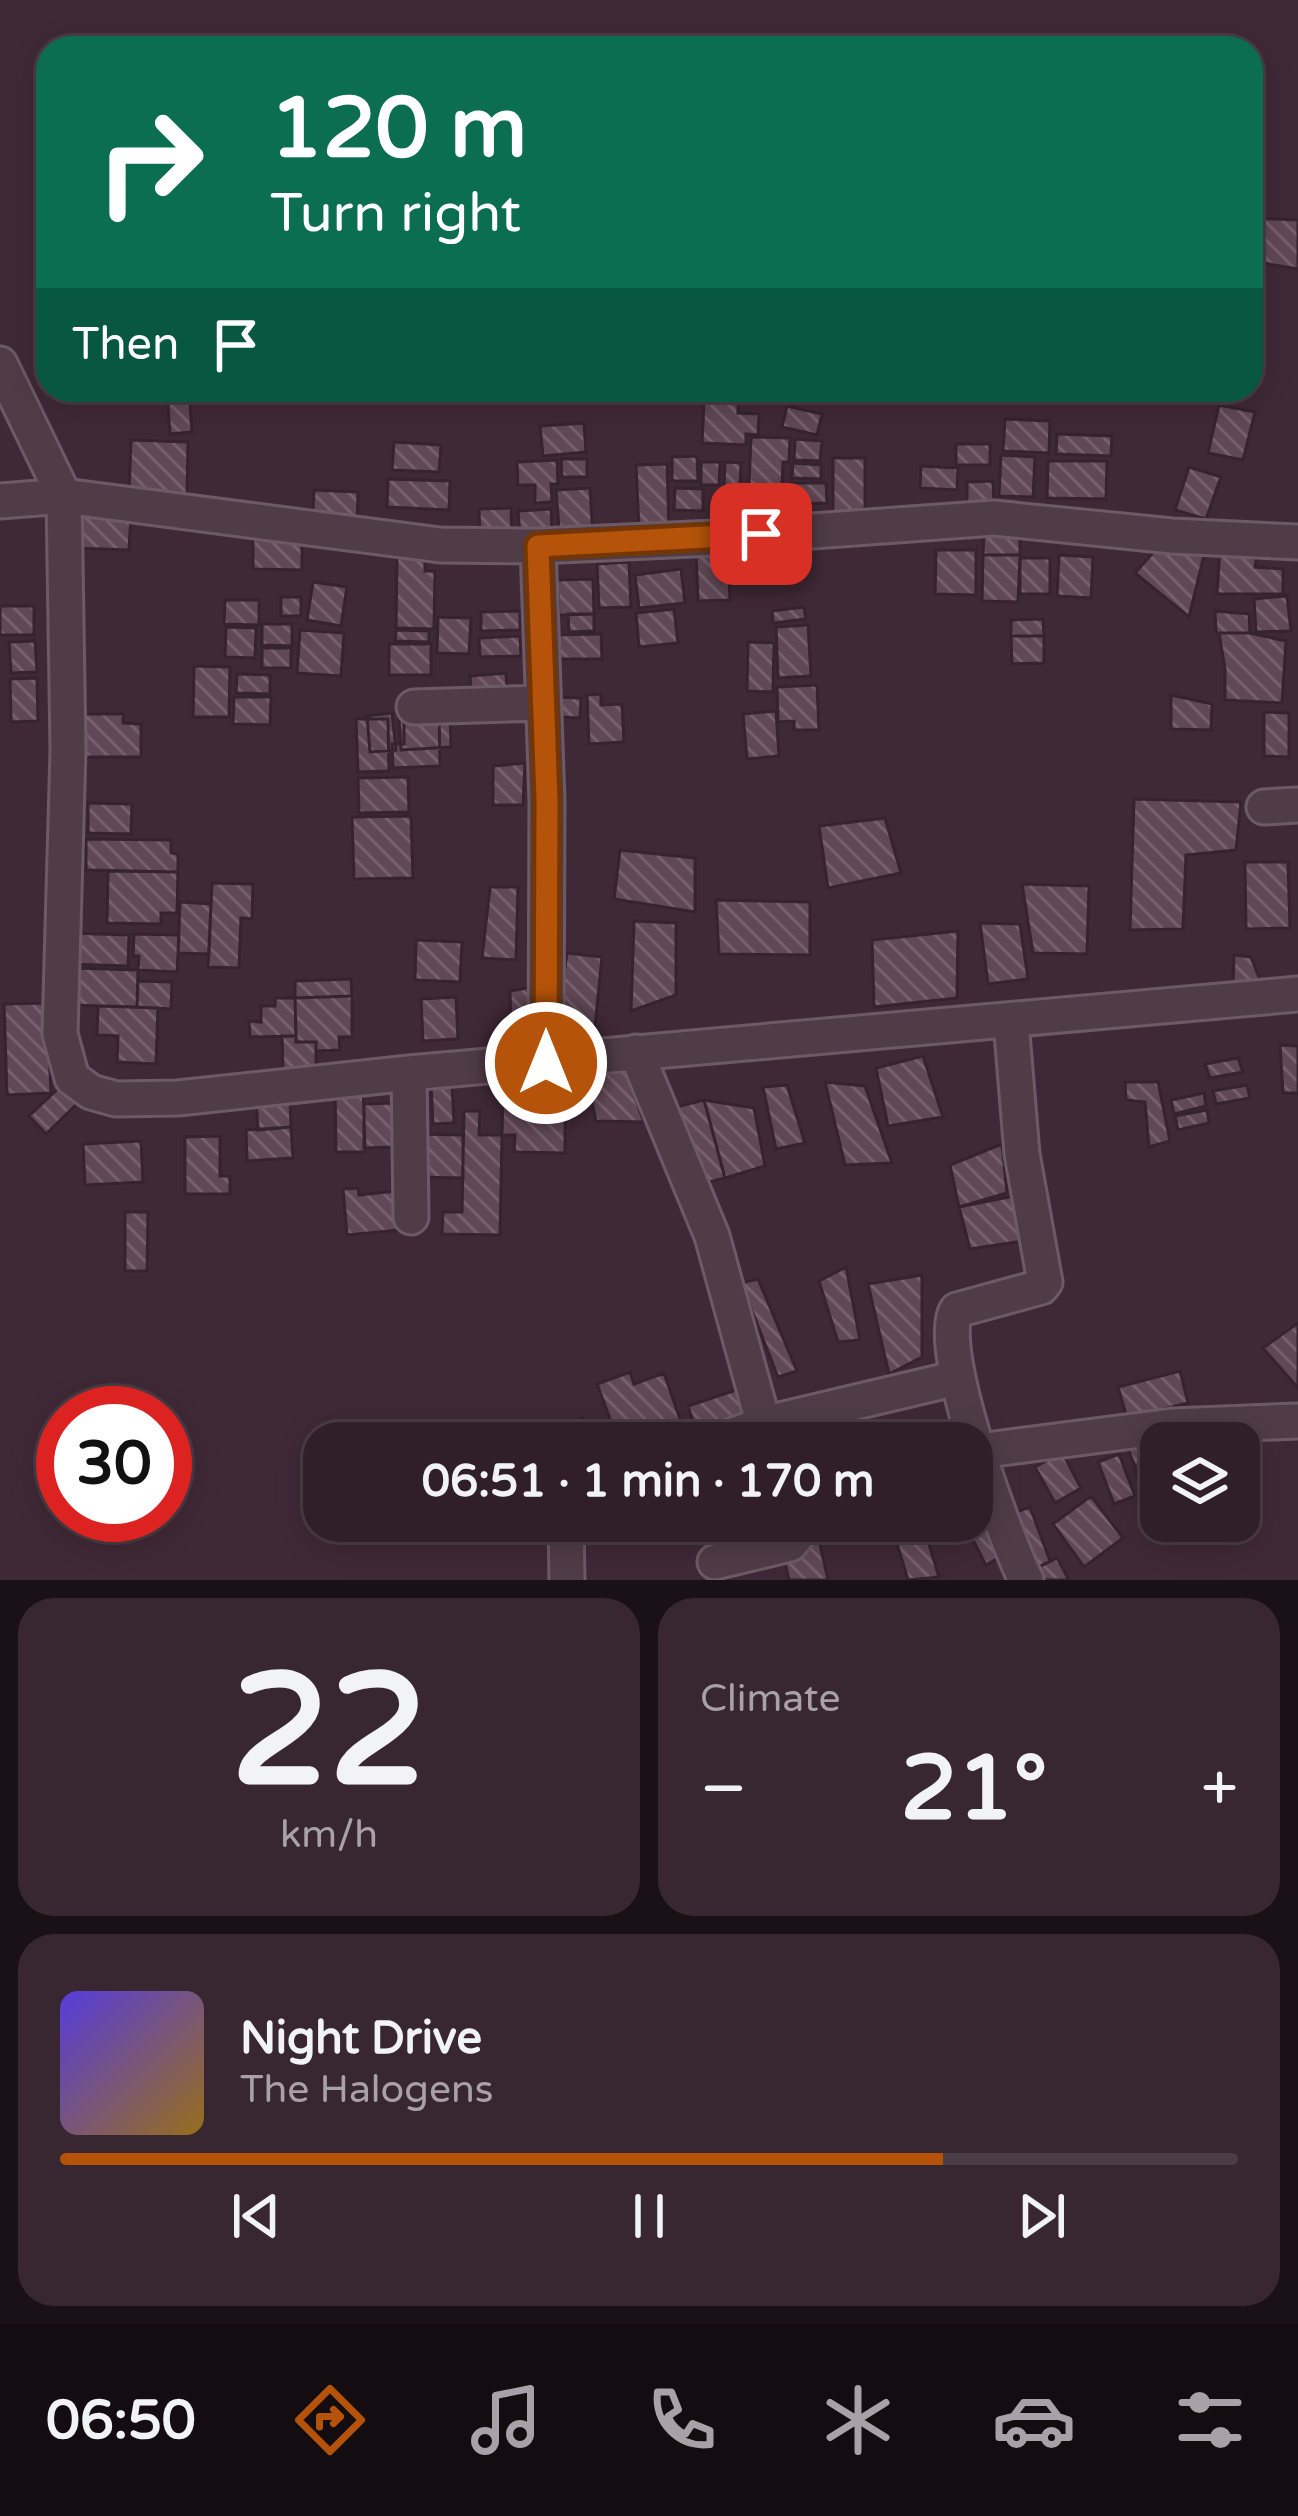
<!DOCTYPE html>
<meta charset="utf-8">
<style>
body{margin:0;font-family:"Varela Round",sans-serif;background:#382730;color:#f1f3f6;height:100vh;display:flex;flex-direction:column;font-size:45px;white-space:nowrap}
*{box-sizing:border-box;margin:0}
p{font-size:39px;color:#a8a2a8}
.icon{flex:none;width:66px;height:66px;fill:none;stroke:currentColor;stroke-width:2;stroke-linecap:round;stroke-linejoin:round}
.map{position:relative;height:1580px;overflow:hidden}
.details{display:flex;flex-direction:column;gap:18px;padding:18px;background:#1a1116;flex:1}
.details>*{flex:none}
.hud{position:absolute;left:36px;top:36px;width:1227px;height:366px;border-radius:36px;box-shadow:0 6px 30px #0003,0 0 0 3px #4b3d45;background:#0b6e4f;color:#fff;overflow:hidden}
.tools{position:absolute;left:1140px;top:1422px;display:grid;gap:24px}
.tools a{display:grid;place-items:center;width:120px;height:120px;border-radius:24px;background:#301f28;box-shadow:0 6px 30px #0003,0 0 0 3px #4b3d45;font-size:60px}
.speed{position:absolute;left:36px;top:1386px;display:flex;gap:24px;font-size:60px;font-weight:700;text-align:center}
.speed>*{display:grid;place-content:center;width:156px;height:156px;border-radius:50%;background:#301f28;box-shadow:0 6px 30px #0003,0 0 0 3px #4b3d45;line-height:1}
.speed .limit{border:18px solid #d22;background:#fff;color:#111}
.pin{position:absolute;display:grid;place-items:center;width:102px;height:102px;color:#fff;margin:-51px;border-radius:24px;box-shadow:0 6px 18px #0006}
.me{position:absolute;width:132px;margin:-66px;rotate:0deg;stroke-linejoin:round;filter:drop-shadow(0 0 9px #0008)}
.turn{display:flex;align-items:center;gap:42px;height:252px;padding:0 36px;font-size:54px}
.turn .icon{width:156px;height:156px;stroke-width:2.5}
.turn b{display:block;font-size:84px;line-height:102px}
.then{display:flex;align-items:center;height:114px;padding:0 36px;background:#0003;gap:24px;font-size:45px}
.big{font-size:90px;font-weight:700;line-height:1.1}
.details .widget{flex:1;display:flex;flex-direction:column;justify-content:center;gap:18px;min-width:0;padding:0 42px;border-radius:36px;background:#382730}
.details .dial{align-items:center;gap:0}
.dial b{font-size:156px;line-height:1}
.song{display:flex;align-items:center;gap:36px}
.cover{width:144px;height:144px;border-radius:18px;background:linear-gradient(135deg,hsl(250 70% 55%),hsl(40 70% 35%))}
.played{height:12px;border-radius:6px;background:linear-gradient(90deg,#b45309 75%,#4b3d45 75%)}
.keys{display:flex;justify-content:space-around;direction:ltr}
.heat{display:flex;justify-content:space-between;align-items:center;font-size:66px;direction:ltr}
.details .tiles{flex:1;display:grid;gap:18px;grid-template-columns:1fr 1fr}
.widget:last-child{grid-column:span 2}
.trip{position:absolute;left:303px;top:1422px;width:690px;height:120px;border-radius:36px;background:#301f28;box-shadow:0 6px 30px #0003,0 0 0 3px #4b3d45;font-weight:700;line-height:120px;text-align:center}
.dock{display:flex;height:192px;justify-content:space-around;align-items:center;background:#130c10;color:#a8a2a8}
.dock .icon{width:84px;height:84px}
.dock .active{color:#b45309}
.dock b{font-size:54px;color:#f1f3f6}
.map>svg:first-child{display:block}
</style>
<div class="map">
<svg width="1298" height="1580" viewBox="0 0 1298 1580">
<defs>
<pattern id="building-back-hatch" width="6" height="6" patternUnits="userSpaceOnUse" patternTransform="scale(3)"><rect width="6" height="6" fill="#614856"/><path d="M-1 5l2 2M0 0l6 6M5-1l2 2" fill="none" stroke="#76606d"/></pattern>
</defs>
<rect width="100%" height="100%" fill="#402936"/>
<!-- building -->
<path fill="url(#building-back-hatch)" stroke="#37232f" stroke-width="3" d="M1251,218l47,2v49l-47,-8z
M189,392l3,40 -22,2 -3,-41z
M704,402l34,2v9l21,1 -1,21 -12,-1v11l-44,-2z
M1219,405l36,7 -12,48 -35,-7z
M787,406l35,8 -5,21 -35,-8z
M1005,419l45,2 -1,32 -46,-2z
M584,423l2,29 -43,4 -3,-30z
M1057,434l55,2 -1,20 -55,-2z
M751,437l39,1 -1,24h-6l-1,25 -33,-1z
M795,439l27,2 -2,20 -26,-1z
M131,440l57,2 -1,52 -58,-2z
M394,442l47,3 -2,27 -47,-2z
M956,444h34v21h-34z
M1001,455l34,2 -2,40 -34,-1z
M697,456l1,25h-26v-24z
M833,458h32v55l-32,1z
M561,459h26v18h-25z
M557,460l1,24h-7l1,18 -17,1v-18h-17l-1,-23z
M1048,461h59l-1,38 -59,-1z
M701,462h19l-1,23h-18z
M725,462l16,1 -1,25 -16,-1z
M793,463l28,2v14l-29,-1z
M667,464l2,65 -30,1 -3,-65z
M921,466l37,2 -1,22 -37,-2z
M1189,467l32,10 -15,42 -31,-9z
M388,479l62,2 -1,29 -62,-3z
M993,481l1,21 -27,1v-21z
M792,483h34l1,20 -35,1z
M590,488l3,49 -33,3 -4,-50z
M675,488l28,1v22l-29,-1z
M314,490l44,2 -1,38 -45,-2z
M742,491l44,1v24l-44,-1z
M711,502l25,1v20l-25,-1z
M511,508l1,29 -32,1 -1,-29z
M551,509l1,24 -32,2 -2,-24z
M75,510l56,3 -2,37 -56,-2z
M984,528l36,1v26h-37z
M253,538l49,1v31l-49,-1z
M1158,547l46,8 -15,62 -54,-44z
M1220,547l37,5 -2,15 28,2v25h-66z
M728,550l2,50 -32,1 -2,-50z
M936,550h40v45l-41,-1z
M397,554h28v17h10l-1,58 -38,-1z
M983,555h37l-2,47 -36,-1z
M1059,555l34,2 -2,41 -34,-2z
M1020,558h30v36h-30z
M629,562l2,45 -32,1 -2,-44z
M681,569l4,34 -46,5 -4,-33z
M593,579l1,35 -35,1 -2,-35z
M313,582l34,5 -6,39 -34,-6z
M1287,596l4,35 -35,1 -2,-33z
M281,597h20v19h-20z
M225,600h34v25l-35,-1z
M0,606h34v29h-34z
M804,607l2,12 -33,4 -1,-12z
M674,609l4,34 -39,4 -3,-34z
M520,611v19l-39,1v-19z
M1215,611l34,3 1,19h-34z
M568,614h26v17l-25,1z
M438,617l33,1 -2,36 -32,-1z
M1043,619l1,17h-33v-16z
M262,624h30v22l-30,-1z
M808,625l3,51 -33,2 -2,-51z
M226,627l30,1 -1,30 -30,-1z
M300,630l44,3 -3,43 -44,-3z
M396,630l33,1v11l-34,-1z
M1219,633h31l36,8 -4,62 -57,-3v-31z
M601,634l1,25h-49v-24z
M520,636l1,20 -41,1 -1,-19z
M1011,636h33v27l-32,1z
M35,641l2,31 -26,1 -2,-31z
M748,642l26,1 -1,49 -26,-1z
M389,644h42v31h-42z
M262,648h29v20h-29z
M194,666l36,1 -1,50h-36z
M506,673l1,15 -36,2 -1,-14z
M237,674l33,1v19l-34,-1z
M37,678l1,43 -27,1 -1,-43z
M817,685l2,45h-25v-9l-16,1 -1,-35z
M601,694v11l21,-1 2,38 -35,2 -2,-49z
M1171,695l41,9 -1,26 -40,-1z
M234,697h37l-1,28 -37,-1z
M555,697l26,1 -1,20 -25,-1z
M439,709l1,57 -47,2 -1,-24h12v-33z
M776,711l3,45 -32,3 -4,-45z
M1264,712l25,1v44l-25,-1z
M392,713l4,37 -26,2 -3,-36z
M80,714h43v9l18,1v33h-62z
M450,716l1,31 -50,3 -2,-31z
M356,719h32l1,52 -31,1z
M525,763l-2,42h-30v-39z
M408,777l1,35 -50,1 -1,-35z
M1134,799l107,3 -5,48 -50,5 -3,74 -53,1z
M88,803l44,1 -1,30 -43,-1z
M411,816l2,62 -59,1 -2,-62z
M885,818l16,55 -73,15 -9,-62z
M86,839l85,1v13l7,1v18l-92,-2z
M620,850l75,8v54l-81,-13z
M1245,862h43l2,66 -44,1z
M108,871l70,1 -1,41h-16v11l-54,-1z
M212,883l41,1 -1,35 -11,-1 -2,50 -31,-1z
M1022,884l67,2 -2,68 -54,-1z
M490,887h28l-2,73 -34,-2z
M716,900l94,2v53l-91,-1z
M180,902l31,2 -2,50 -31,-1z
M634,921l42,2v72l-45,16z
M980,923l40,1 8,55 -40,5z
M958,931l-1,67 -83,9 -2,-67z
M69,933l60,2 -1,31 -60,-2z
M134,934l45,1 -2,37 -39,-2 1,-14h-6z
M416,940l46,2 -2,40 -45,-2z
M567,953l35,4 -7,69 -37,-11z
M1234,955l17,2 11,28 -29,-2z
M71,968l67,2 -1,37 -68,-2z
M351,979l1,17 -57,2v-17z
M138,981l34,1 -1,27 -34,-2z
M533,987l1,45 -23,-3 -1,-38z
M352,996v41h-13l1,13 -24,1v-9h-20l-1,-44z
M456,997l2,42 -35,2 -2,-42z
M275,998h20l1,38 -46,1 -1,-16 12,1v-16h14z
M47,1003l4,90 -44,2 -3,-91z
M98,1006l60,2 -2,56 -39,-2 1,-26 -21,-1z
M282,1036h14v6h20v28h-33z
M1280,1045l18,1v47h-15z
M923,1056l20,61 -55,9 -12,-58z
M1238,1058l5,14 -33,6 -5,-14z
M625,1070l19,52 -48,-1 -11,-50z
M825,1082l40,4 27,77 -47,2z
M1125,1082h33l12,59 -21,6 -4,-45 -19,-2z
M363,1083l2,69h-29l-1,-68z
M63,1084l17,17 -34,33 -17,-18z
M431,1084h21l2,39 -21,1z
M787,1085l18,58 -29,6 -13,-62z
M1247,1085l3,13 -34,6 -3,-13z
M503,1090l52,1v28h10v34l-51,-1 1,-17h-13z
M1204,1093l2,13 -32,8 -3,-14z
M290,1100l1,27 -33,3 -2,-29z
M704,1100l21,78 -20,5 -33,-75z
M704,1100l50,8 11,58 -40,12z
M394,1103v44l-30,1v-44z
M1207,1110l2,13 -31,7 -3,-14z
M464,1111h16l-1,24h23l-2,100 -58,-1 1,-22h19z
M291,1127l2,31 -46,3 -1,-31z
M415,1134l48,1v43l-49,-1z
M220,1136v40h10v18h-45v-57z
M141,1141l2,41 -58,3 -2,-41z
M1002,1144l5,49 -48,14 -9,-42z
M358,1188l1,7 37,-4 4,39 -53,5 -4,-46z
M1014,1196l10,45 -54,8 -11,-42z
M125,1212h23l-1,59h-22z
M846,1267l14,73 -22,2 -19,-61z
M922,1275v82l-33,17 -21,-90z
M758,1279l39,92 -19,6 -37,-94z
M1298,1323v65l-35,-40z
M1180,1371l8,32 -61,15 -9,-31z
M630,1372l4,12 30,-11 17,49 -62,21 -22,-59z
M742,1388l12,37 -54,18 -12,-37z
M583,1418l9,25h-57l-3,-6z
M1159,1438l2,20 -26,9 -7,-18z
M1062,1452l19,36 -26,15 -20,-36z
M1119,1454l16,42 -21,8 -16,-42z
M1161,1462v35l-14,5 -12,-31z
M1091,1496l32,42 -39,29 -31,-43z
M972,1500l30,56 -16,9 -23,-44h9z
M1030,1507l20,54 -21,11 -21,-57z
M596,1521h65l-58,21z
M890,1521h32l17,56 -31,3z
M819,1540l9,40h-39l-7,-30z
M1057,1558l12,22h-36l-4,-8z"/>
<g fill="none" stroke-linecap="round" stroke-linejoin="round">
<!-- street casing -->
<g stroke="#6d5a65" stroke-width="39">
<path id="street" d="M0,364l64,132 4,254 -8,284 12,44 19,14 25,7 62,-1 231,-25 889,-79
M0,501l64,-5 376,49 98,1 177,-8 279,-20 178,18 126,6
M538,546l9,254 -1,263
M414,707l129,-4
M1264,807l34,-2
M1011,1021l11,133 23,128 -4,5 -84,23c-24,33 49,230 69,270
M636,1052l76,184 57,207
M409,1073l2,144
M713,1443l50,-19 194,-46
M979,1451l193,-25 126,-5
M566,1521l1,59
M715,1562l75,-18 6,-7 -2,-16"/>
</g>
<!-- street -->
<use href="#street" stroke="#503c47" stroke-width="33"/>
</g>
<g fill="none" stroke-linecap="round" stroke-linejoin="round">
<!-- route casing -->
<g stroke="#753606" stroke-width="30">
<path id="route" d="M546,1063l1,-263 -9,-254 223,-12"/>
</g>
<!-- route -->
<use href="#route" stroke="#b45309" stroke-width="21"/>
</g>
</svg>
<div class="tools">
<a><svg class="icon" aria-label="layers" viewBox="0 0 24 24"><path d="M12 4l9 5-9 5-9-5zM3 14l9 5 9-5"/></svg></a>
</div>
<div class="speed"><div class="limit">30</div></div>
<div class="pin" style="left:761px;top:534px;background:#d93025"><svg class="icon" aria-label="arrive" viewBox="0 0 24 24"><path d="M6 21V4h12l-3 4 3 4H6"/></svg></div>
<svg class="me" style="left:546px;top:1063px" viewBox="-20 -20 40 40"><circle r="17" fill="#b45309" stroke="#fff" stroke-width="3"/><path d="M0-11L8 9 0 5-8 9z" fill="#fff"/></svg>
<div class="trip">06:51 · 1 min · 170 m</div>
<div class="hud">
<div class="turn"><svg class="icon" aria-label="right" viewBox="0 0 24 24"><path d="M7 20v-9h11M14 6l5 5-5 5"/></svg><div><b>120 m</b>Turn right</div></div>
<div class="then">Then<svg class="icon" aria-label="arrive" viewBox="0 0 24 24"><path d="M6 21V4h12l-3 4 3 4H6"/></svg></div>
</div>
</div>
<section class="details">
<div class="tiles">
<div class="widget dial"><b>22</b><p>km/h</p></div>
<div class="widget"><p>Climate</p>
<div class="heat"><a>−</a><b class="big">21°</b><a>+</a></div>
</div>
<div class="widget">
<div class="song"><i class="cover"></i><div><b>Night Drive</b><p>The Halogens</p></div></div>
<div class="played"></div>
<div class="keys"><svg class="icon" aria-label="previous" viewBox="0 0 24 24"><path d="M18 5L8 12l10 7zM5 5v14"/></svg><svg class="icon" aria-label="pause" viewBox="0 0 24 24"><path d="M8 5v14M16 5v14"/></svg><svg class="icon" aria-label="next" viewBox="0 0 24 24"><path d="M6 5l10 7-10 7zM19 5v14"/></svg></div>
</div>
</div>
</section>
<nav class="dock">
<b>06:50</b>
<svg class="icon active" aria-label="directions" viewBox="0 0 24 24"><path d="M12 3l9 9-9 9-9-9zM9 14v-3h6M13 9l2 2-2 2"/></svg>
<svg class="icon" aria-label="music" viewBox="0 0 24 24"><path d="M9 18V5l10-2v13"/><circle cx="6" cy="18" r="3"/><circle cx="16" cy="16" r="3"/></svg>
<svg class="icon" aria-label="phone" viewBox="0 0 24 24"><path d="M5 4h4l2 5-3 2q2 4 5 5l2-3 5 2v4C11 20 4 13 5 4z"/></svg>
<svg class="icon" aria-label="climate" viewBox="0 0 24 24"><path d="M12 3v18M4 7l16 10M4 17L20 7"/></svg>
<svg class="icon" aria-label="car" viewBox="0 0 24 24"><path d="M5 17H2v-5l4-1 3-4h7l3 4 3 1v5h-3M9 17h6M6 11h13"/><circle cx="7" cy="17" r="2"/><circle cx="17" cy="17" r="2"/></svg>
<svg class="icon" aria-label="filters" viewBox="0 0 24 24"><path d="M4 7h16M4 17h16"/><circle cx="9" cy="7" r="2"/><circle cx="15" cy="17" r="2"/></svg>
</nav>
